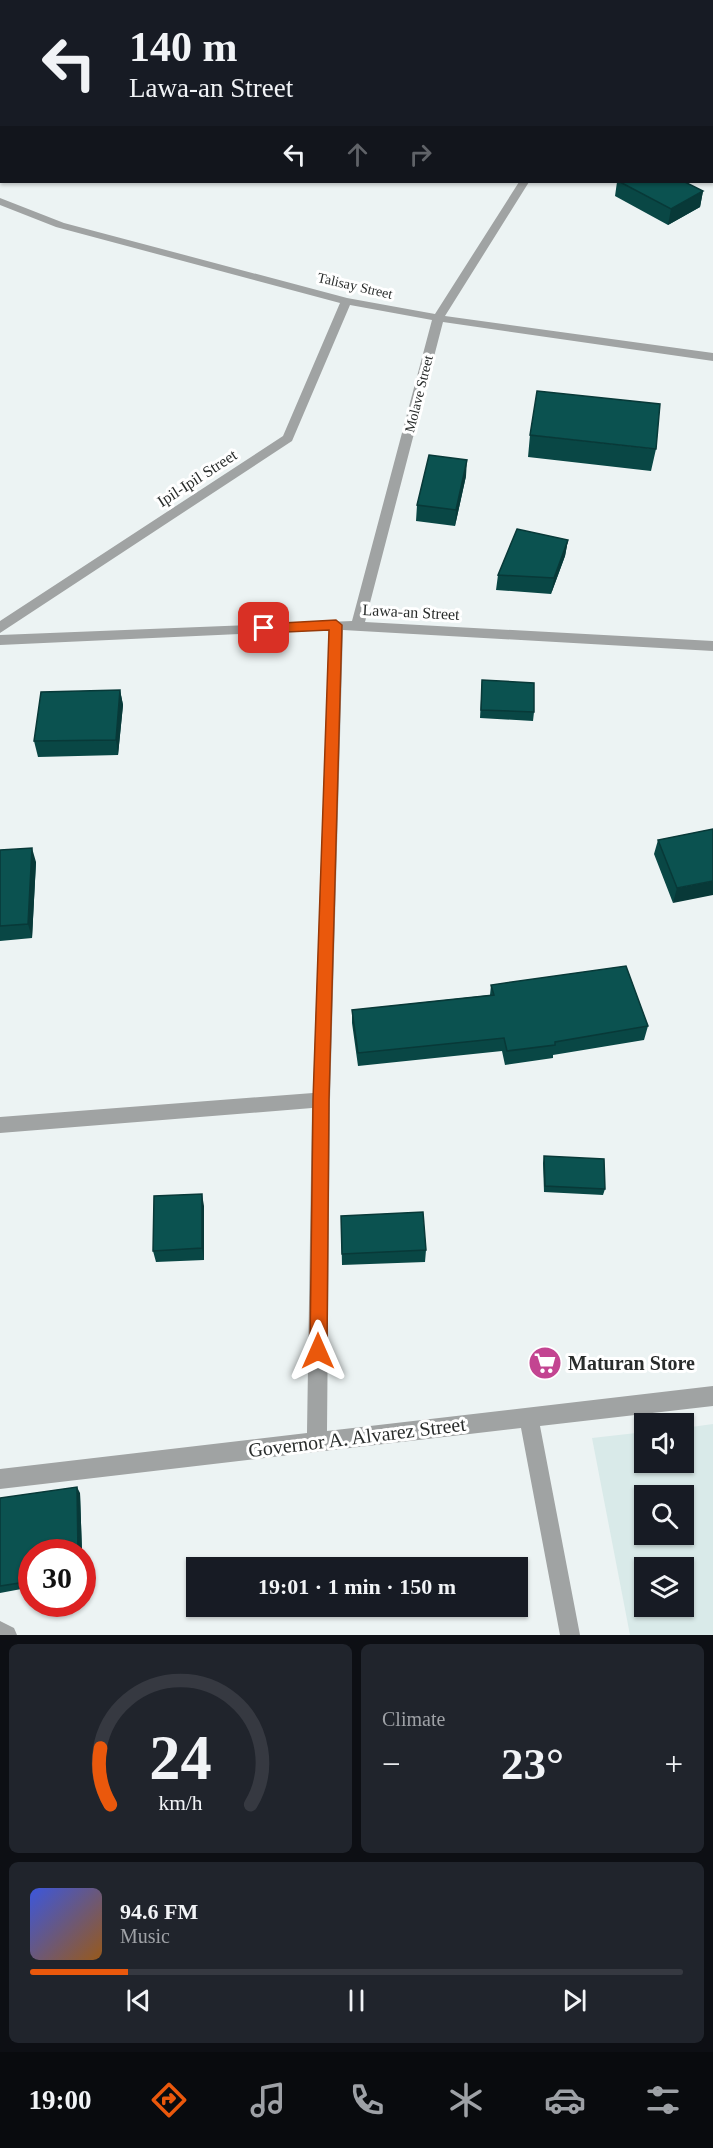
<!DOCTYPE html>
<meta charset="utf-8">
<style>
body{margin:0;font-family:"Times New Roman",serif;background:#20242c;color:#f1f3f6;height:100vh;display:flex;flex-direction:column;font-size:22px;white-space:nowrap}
*{box-sizing:border-box;margin:0}
p{font-size:20px;color:#9ea1a6}
.icon{flex:none;width:33px;height:33px;fill:none;stroke:currentColor;stroke-width:2;stroke-linecap:round;stroke-linejoin:round}
.map{position:relative;height:1635px;overflow:hidden}
.details{display:flex;flex-direction:column;gap:9px;padding:9px;background:#0d0f14;flex:1}
.details>*{flex:none}
.top-card{position:absolute;left:0px;top:0px;width:714px;height:183px;box-shadow:0 2px 4px #0004;background:#171b24;color:#f1f3f6;overflow:hidden}
.buttons{position:absolute;left:634px;top:1413px;display:grid;gap:12px}
.buttons a{display:grid;place-items:center;width:60px;height:60px;border-radius:0px;background:#171b24;box-shadow:0 2px 4px #0004;font-size:30px}
.speed{position:absolute;left:18px;top:1539px;display:flex;gap:12px;font-size:30px;font-weight:700;text-align:center}
.speed>*{display:grid;place-content:center;width:78px;height:78px;border-radius:50%;background:#171b24;box-shadow:0 2px 4px #0004;line-height:1}
.speed .limit{border:9px solid #d22;background:#fff;color:#111}
.pin{position:absolute;display:grid;place-items:center;width:51px;height:51px;color:#fff;margin:-26px;border-radius:12px;box-shadow:0 3px 9px #0006}
.me{position:absolute;width:66px;margin:-33px;rotate:0deg;stroke-linejoin:round;filter:drop-shadow(0 0 4px #0008)}
.turn{display:flex;align-items:center;gap:21px;height:126px;padding:0 30px;font-size:27px}
.turn .icon{width:78px;height:78px;stroke-width:2.5}
.turn b{display:block;font-size:42px;line-height:51px}
.lanes{display:flex;align-items:center;height:57px;padding:0 30px;background:#0003;justify-content:center;gap:30px;direction:ltr}
.lanes .off{opacity:.35}
.big{font-size:45px;font-weight:700;line-height:1.1}
.details .card{flex:1;display:flex;flex-direction:column;justify-content:center;gap:9px;min-width:0;padding:0 21px;border-radius:9px;background:#20242c}
.details .dial{align-items:center;gap:0}
.dial svg{height:156px;overflow:visible;fill:none;stroke:#363941;stroke-width:7;stroke-linecap:round;text-anchor:middle}
.dial text{fill:#f1f3f6;stroke:none}
.song{display:flex;align-items:center;gap:18px}
.cover{width:72px;height:72px;border-radius:9px;background:linear-gradient(135deg,hsl(230 70% 55%),hsl(30 70% 35%))}
.played{height:6px;border-radius:3px;background:linear-gradient(90deg,#ea580c 15%,#363941 15%)}
.keys{display:flex;justify-content:space-around;direction:ltr}
.heat{display:flex;justify-content:space-between;align-items:center;font-size:33px;direction:ltr}
.details .tiles{flex:1;display:grid;gap:9px;grid-template-columns:1fr 1fr}
.card:last-child{grid-column:span 2}
.trip{position:absolute;left:186px;top:1557px;width:342px;height:60px;border-radius:0px;background:#171b24;box-shadow:0 2px 4px #0004;font-weight:700;line-height:60px;text-align:center}
.tabs{display:flex;height:96px;justify-content:space-around;align-items:center;background:#090b0e;color:#9ea1a6}
.tabs .icon{width:42px;height:42px}
.tabs .active{color:#ea580c}
.tabs b{font-size:27px;color:#f1f3f6}
.map>svg:first-child{display:block}
</style>
<div class="map">
<svg width="713" height="1635" viewBox="0 0 713 1635">
<rect width="100%" height="100%" fill="#ecf3f3"/>
<!-- built -->
<path fill="#d9eae9" fill-rule="evenodd" d="M713,1424v211h-83l-38,-197 53,-6v30h39v-34zM645,1496h39v38h-39zM645,1568h39v38h-39z"/>
<g fill="none" stroke-linecap="round" stroke-linejoin="round">
<!-- minor -->
<path fill="#a0a3a3" fill-rule="evenodd" d="M126,0h14l1,2h-14z
M712,165h1v6h-1z
M519,182h10l-84,134 268,37v8l-270,-39 -78,300 348,19v10l-370,-21 -13,470 -3,331 386,-45v20l-173,20 40,209h-20l-39,-207 -521,61v-20l307,-36 5,-325 -312,25v-16l313,-24 16,-463 -329,15v-10l352,-14 80,-301 -82,-15 -58,136 -292,192v-12l283,-185 57,-133 -284,-76 -56,-22v-7l64,25 283,75 88,16z
M0,1621l14,7 3,7h-17z"/>
</g>
<!-- wall -->
<path fill="#094745" d="M617,182h68l18,9 -3,16 -32,18 -53,-29z
M530,435l126,14 -5,22 -123,-14z
M466,476l-11,50 -39,-5 1,-16z
M568,540l-3,16 -14,38 -55,-4 2,-15z
M482,680l52,32 -1,9 -53,-3z
M120,690l3,15 -5,50 -80,2 -4,-16z
M713,829l-40,74 -19,-49 4,-14z
M0,850l36,12 -4,76 -32,3z
M491,985l157,41 -4,14 -91,15v3l-48,7 -3,-14 -144,15 -6,-43v-13l138,-15z
M544,1156l61,33 -2,6 -59,-3 -1,-29z
M204,1206v54l-48,2 -3,-11z
M341,1216l85,34 -1,12 -83,3z
M80,1493l2,59h-50v35l-32,6v-95z"/>
<!-- shaded-wall -->
<path fill="#083938" d="M703,191l-3,16 -32,18 3,-16z
M467,460l-1,16 -11,50 1,-16z
M568,540l-3,16 -14,38 3,-16z
M120,690l3,15 -5,50 -2,-15z
M32,848l4,14 -4,76 -4,-14z
M713,881v14l-40,8 4,-15z
M202,1194l2,12v54l-2,-12z
M77,1487l3,6 2,59h-4z"/>
<!-- building -->
<path fill="#0b5250" stroke="#083938" stroke-width="1.5" d="M712,85h1v33h-1z
M620,182h65l18,9 -32,18z
M537,391l123,13 -4,45 -126,-14z
M429,455l38,5 -11,50 -39,-5z
M517,529l51,11 -14,38 -56,-3z
M482,680l52,3v29l-53,-2z
M120,690l-4,50 -82,1 7,-49z
M713,829v52l-36,7 -19,-48z
M32,848l-4,76 -28,2v-76z
M626,966l22,60 -93,16v3l-48,6 -3,-13 -146,15 -6,-43 142,-15 -3,-10z
M544,1156l60,3 1,30 -60,-3z
M202,1194v54l-49,3 1,-55z
M423,1212l3,38 -84,4 -1,-38z
M77,1487l1,65h-46v29l-32,5v-88z"/>
<!-- route -->
<path fill="#ea580c" stroke="#983908" stroke-width="1.5" d="M336,620l6,5 -13,475 -2,251 -3,6 -6,3 -6,-3 -2,-6 3,-251 16,-470 -65,3 -7,-5 7,-4z"/>
<!-- icons -->
<defs>
<g id="supermarket-disc" transform="scale(1.725)"><circle r="9.5" fill="#c34491" stroke="#fff"/><path d="M-6-5.5h2.5l.6 2H6L4.5 2H-2.5L-4.4-4H-6ZM-1.5 3.2a1.3 1.3 0 1 0 .1 0ZM3 3.2a1.3 1.3 0 1 0 .1 0Z" fill="#fff"/></g>
</defs>
<g fill-rule="evenodd">
<use href="#supermarket-disc" x="545" y="1363"/>
</g>
<g text-anchor="middle" dominant-baseline="central" stroke-width="6" stroke-linejoin="round" paint-order="stroke">
<!-- far-street labels -->
<g font-size="14" fill="#292c2b" stroke="#fff">
<text transform="translate(355 286) rotate(13)">Talisay Street</text>
<text transform="translate(419 394) rotate(-76)">Molave Street</text>
</g>
<!-- street labels -->
<g font-size="16" fill="#292c2b" stroke="#fff">
<text transform="translate(197 478) rotate(-33)">Ipil-Ipil Street</text>
<text transform="translate(411 612) rotate(3)">Lawa-an Street</text>
</g>
<!-- near-poi labels -->
<g font-size="20" font-weight="bold" fill="#292c2b" stroke="#fff" text-anchor="start">
<text x="568" y="1363">Maturan Store</text>
</g>
<!-- near-street labels -->
<g font-size="20" fill="#292c2b" stroke="#fff">
<text transform="translate(357 1437) rotate(-7)">Governor A. Alvarez Street</text>
</g>
</g>
</svg>
<div class="buttons">
<a><svg class="icon" aria-label="sound" viewBox="0 0 24 24"><path d="M4 9h4l5-4v14l-5-4H4zM17 9q2 3 0 6"/></svg></a>
<a><svg class="icon" aria-label="search" viewBox="0 0 24 24"><circle cx="10" cy="10" r="6"/><path d="M15 15l6 6"/></svg></a>
<a><svg class="icon" aria-label="layers" viewBox="0 0 24 24"><path d="M12 4l9 5-9 5-9-5zM3 14l9 5 9-5"/></svg></a>
</div>
<div class="speed"><div class="limit">30</div></div>
<div class="pin" style="left:264px;top:628px;background:#d93025"><svg class="icon" aria-label="arrive" viewBox="0 0 24 24"><path d="M6 21V4h12l-3 4 3 4H6"/></svg></div>
<svg class="me" style="left:318px;top:1351px" viewBox="-20 -20 40 40"><path d="M0-17L14 15 0 8-14 15z" fill="#ea580c" stroke="#fff" stroke-width="4"/></svg>
<div class="trip">19:01 · 1 min · 150 m</div>
<div class="top-card">
<div class="turn"><svg class="icon" aria-label="left" viewBox="0 0 24 24"><path d="M17 20v-9H6M10 6l-5 5 5 5"/></svg><div><b>140 m</b>Lawa-an Street</div></div>
<div class="lanes"><svg class="icon" aria-label="left" viewBox="0 0 24 24"><path d="M17 20v-9H6M10 6l-5 5 5 5"/></svg><svg class="icon off" aria-label="ahead" viewBox="0 0 24 24"><path d="M12 20V5M6 11l6-6 6 6"/></svg><svg class="icon off" aria-label="right" viewBox="0 0 24 24"><path d="M7 20v-9h11M14 6l5 5-5 5"/></svg></div>
</div>
</div>
<section class="details">
<div class="tiles">
<div class="card dial"><svg viewBox="0 0 100 80">
<path d="M14 69A42 42 0 1 1 86 69"/>
<path d="M14 69A42 42 0 0 1 9 40" stroke="#ea580c"/>
<text x="50" y="56" font-size="32" font-weight="700">24</text>
<text x="50" y="72" font-size="11">km/h</text>
</svg></div>
<div class="card"><p>Climate</p>
<div class="heat"><a>−</a><b class="big">23°</b><a>+</a></div>
</div>
<div class="card">
<div class="song"><i class="cover"></i><div><b>94.6 FM</b><p>Music</p></div></div>
<div class="played"></div>
<div class="keys"><svg class="icon" aria-label="previous" viewBox="0 0 24 24"><path d="M18 5L8 12l10 7zM5 5v14"/></svg><svg class="icon" aria-label="pause" viewBox="0 0 24 24"><path d="M8 5v14M16 5v14"/></svg><svg class="icon" aria-label="next" viewBox="0 0 24 24"><path d="M6 5l10 7-10 7zM19 5v14"/></svg></div>
</div>
</div>
</section>
<nav class="tabs">
<b>19:00</b>
<svg class="icon active" aria-label="directions" viewBox="0 0 24 24"><path d="M12 3l9 9-9 9-9-9zM9 14v-3h6M13 9l2 2-2 2"/></svg>
<svg class="icon" aria-label="music" viewBox="0 0 24 24"><path d="M9 18V5l10-2v13"/><circle cx="6" cy="18" r="3"/><circle cx="16" cy="16" r="3"/></svg>
<svg class="icon" aria-label="phone" viewBox="0 0 24 24"><path d="M5 4h4l2 5-3 2q2 4 5 5l2-3 5 2v4C11 20 4 13 5 4z"/></svg>
<svg class="icon" aria-label="climate" viewBox="0 0 24 24"><path d="M12 3v18M4 7l16 10M4 17L20 7"/></svg>
<svg class="icon" aria-label="car" viewBox="0 0 24 24"><path d="M5 17H2v-5l4-1 3-4h7l3 4 3 1v5h-3M9 17h6M6 11h13"/><circle cx="7" cy="17" r="2"/><circle cx="17" cy="17" r="2"/></svg>
<svg class="icon" aria-label="filters" viewBox="0 0 24 24"><path d="M4 7h16M4 17h16"/><circle cx="9" cy="7" r="2"/><circle cx="15" cy="17" r="2"/></svg>
</nav>
